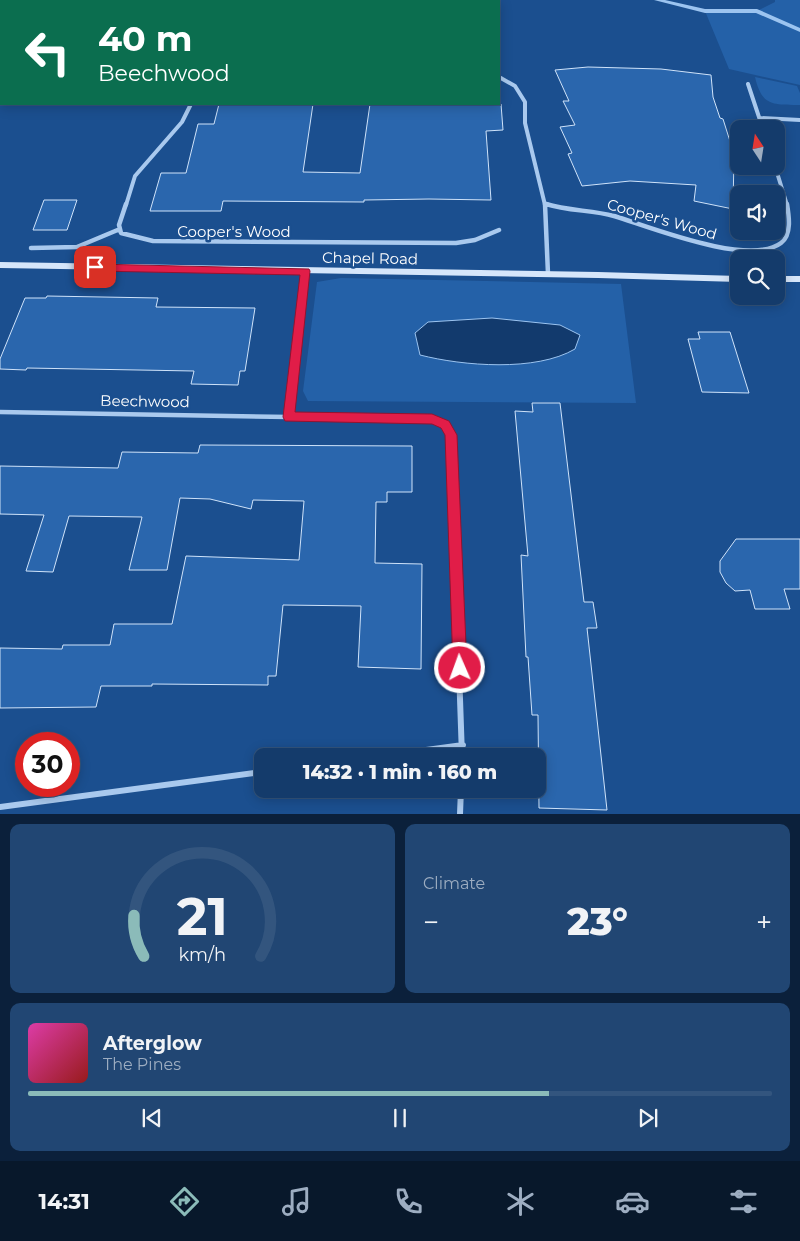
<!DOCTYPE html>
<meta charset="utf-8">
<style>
body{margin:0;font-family:Montserrat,sans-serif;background:#214673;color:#f1f3f6;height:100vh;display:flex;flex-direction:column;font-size:19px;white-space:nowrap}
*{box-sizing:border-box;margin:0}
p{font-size:16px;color:#9dadc1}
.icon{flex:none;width:28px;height:28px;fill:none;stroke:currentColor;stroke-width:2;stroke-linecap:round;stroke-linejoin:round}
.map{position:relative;height:814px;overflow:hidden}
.side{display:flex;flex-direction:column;gap:10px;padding:10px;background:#0b203b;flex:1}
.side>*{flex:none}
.banner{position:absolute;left:0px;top:0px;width:500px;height:105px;box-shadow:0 2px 12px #0003,0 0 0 1px #33557e;background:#0b6e4f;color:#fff;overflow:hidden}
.needle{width:32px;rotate:348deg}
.fabs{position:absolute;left:730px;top:120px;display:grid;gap:10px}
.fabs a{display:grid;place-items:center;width:55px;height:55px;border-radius:10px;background:#143b6b;box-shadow:0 2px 12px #0003,0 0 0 1px #33557e;font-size:25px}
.speed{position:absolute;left:15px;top:732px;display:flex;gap:10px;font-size:25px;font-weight:700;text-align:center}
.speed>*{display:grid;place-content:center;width:65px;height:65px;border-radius:50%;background:#143b6b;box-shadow:0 2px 12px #0003,0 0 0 1px #33557e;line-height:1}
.speed .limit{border:8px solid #d22;background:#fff;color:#111}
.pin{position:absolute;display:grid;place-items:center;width:42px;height:42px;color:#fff;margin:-21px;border-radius:10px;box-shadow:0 2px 8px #0006}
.me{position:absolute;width:55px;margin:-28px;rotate:358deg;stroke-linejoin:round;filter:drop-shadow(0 0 4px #0008)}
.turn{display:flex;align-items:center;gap:18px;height:105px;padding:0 15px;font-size:22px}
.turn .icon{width:65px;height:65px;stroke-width:2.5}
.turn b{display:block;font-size:35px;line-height:42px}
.big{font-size:38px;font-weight:800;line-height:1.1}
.side .widget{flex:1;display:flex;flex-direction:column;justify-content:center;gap:8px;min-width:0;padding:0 18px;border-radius:10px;background:#214673}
.side .dial{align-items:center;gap:0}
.dial svg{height:130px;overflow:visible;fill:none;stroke:#33557e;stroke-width:7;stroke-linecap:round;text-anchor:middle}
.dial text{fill:#f1f3f6;stroke:none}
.song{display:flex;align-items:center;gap:15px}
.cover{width:60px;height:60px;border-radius:8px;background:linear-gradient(135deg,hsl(320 70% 55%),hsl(0 70% 35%))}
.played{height:5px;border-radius:2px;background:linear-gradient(90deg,#8bbbb9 70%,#33557e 70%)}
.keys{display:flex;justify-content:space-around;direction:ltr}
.heat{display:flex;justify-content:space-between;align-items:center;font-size:28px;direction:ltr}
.side .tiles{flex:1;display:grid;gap:10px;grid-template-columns:1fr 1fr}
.widget:last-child{grid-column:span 2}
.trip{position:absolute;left:254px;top:748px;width:292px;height:50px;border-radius:10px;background:#143b6b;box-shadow:0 2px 12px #0003,0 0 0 1px #33557e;font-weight:800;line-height:50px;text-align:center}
.tabs{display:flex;height:80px;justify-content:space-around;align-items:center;background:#08182b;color:#9dadc1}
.tabs .icon{width:35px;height:35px}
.tabs .current{color:#8bbbb9}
.tabs b{font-size:22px;color:#f1f3f6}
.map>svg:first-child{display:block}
</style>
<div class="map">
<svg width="800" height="814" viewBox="0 0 800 814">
<rect width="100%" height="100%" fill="#1b4f8f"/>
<!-- green -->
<path fill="#2461a8" d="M775,0h25v85l-71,-16 -24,-58h52l18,-9z
M755,77l42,9 3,7v12c-27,-1 -38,2 -45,-28z
M341,278l280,6 15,119 -328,-2 -5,-10 14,-109z"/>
<!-- water -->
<path fill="#123a6d" stroke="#9cc4f0" d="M492,318l68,7 20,10 -5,14c-39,23 -112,17 -155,6l-5,-22 13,-11z"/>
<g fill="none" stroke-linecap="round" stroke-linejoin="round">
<!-- stream -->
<path fill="#9cc4f0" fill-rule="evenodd" d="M654,0h11l40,9h52l43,19v4l-44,-19h-51z"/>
</g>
<!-- building -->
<path fill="#2a66ad" stroke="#cfe3fa" d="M588,67l73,2 50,6 2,22 7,21 3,1 11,35 -1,55 -39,-8 2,-16 -66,-4 -48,5 -14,-32 4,-1 -12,-26 15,-2 -12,-24h6l-14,-31z
M219,104h94l-10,68 57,1 10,-69h131l2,26 -17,1 5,69 -62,-1 -65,1v2l-141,-1 -2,10h-71l11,-38h25l12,-49h16z
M44,200h33l-10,30h-34z
M47,296l111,2 -2,9 99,1 -10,63h-5l-2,14 -47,-1 3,-13 -167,-3 -1,2 -26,-1v-10l25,-61h21z
M698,332h32l19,61 -47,-1 -14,-53h12z
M532,403h28l24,199h9l4,26h-10l20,182 -68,-2 -1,-93h-6l-4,-58h-2l-5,-102 7,1 -13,-145 18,1z
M200,445l212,1v46h-25v10h-11l-1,61 47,1 -1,105 -63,-2 3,-61 -78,-1 -7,71h-8v9l-116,-1v2h-51l-5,21 -96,1v-60l62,1 1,-4h47l4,-21h58l14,-68 113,4 5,-59 -51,-1 -2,9 -41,-10 -30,-1 -13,72h-38l13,-53 -73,-1 -16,56 -27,-1 18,-56 -44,-1v-48l118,2 4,-16 76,1z
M736,539h64v50h-16l6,20h-35l-5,-19 -15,1 -9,-8 -6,-11v-11z"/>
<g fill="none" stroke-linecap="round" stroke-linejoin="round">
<!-- street-far2 -->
<path stroke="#a9c9ee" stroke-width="4" d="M499,77l16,9 10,16v21l20,82
M748,84l15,45
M760,118l40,2
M775,166l12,39
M546,204l3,1
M126,205l9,-29 47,-54 9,-18"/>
<!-- street-far1 -->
<path stroke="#a9c9ee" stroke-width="4.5" d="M126,204l-7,21 2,8 32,8 303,2 19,-3 24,-10
M545,204l3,70
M546,204c22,7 46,6 68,12 36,11 135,51 167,27 11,-8 8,-27 6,-39
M31,248l46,-1 43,-18
M305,271l-16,146 143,2 13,5 6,11 1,35
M0,412l289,5"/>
<!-- street -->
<path stroke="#a9c9ee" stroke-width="6" d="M452,469l10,287
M382,756l81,-11
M0,807l262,-35
M460,814l1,-25"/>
<!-- secondary -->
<path fill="#d6e6fa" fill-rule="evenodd" d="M0,19h1v4h-1z
M0,262l598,10 141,4v6l-141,-4 -598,-10z
M776,276h24v6h-24z"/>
</g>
<!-- route -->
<path fill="#e11d48" stroke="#92132f" d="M95,264l214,5 1,2 -15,141 137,2 17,7 8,14 10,233 -2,5 -5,2 -5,-2 -2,-5 -8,-233 -4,-7 -9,-4 -147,-3 -2,-4 17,-142 -205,-4 -5,-4z"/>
<g text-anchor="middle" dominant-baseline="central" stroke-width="5" stroke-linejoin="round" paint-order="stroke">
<!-- street labels -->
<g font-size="15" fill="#fff" stroke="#1b4f8f">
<text transform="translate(662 219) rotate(16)">Cooper's Wood</text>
<text x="234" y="231">Cooper's Wood</text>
<text transform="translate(370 258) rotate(1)">Chapel Road</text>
<text transform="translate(145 401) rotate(1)">Beechwood</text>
</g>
</g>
</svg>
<div class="fabs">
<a><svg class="needle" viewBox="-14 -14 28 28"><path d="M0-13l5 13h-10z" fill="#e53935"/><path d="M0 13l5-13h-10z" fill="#9dadc1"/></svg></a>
<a><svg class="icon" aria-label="sound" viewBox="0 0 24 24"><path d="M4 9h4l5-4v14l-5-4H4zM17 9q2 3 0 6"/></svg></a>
<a><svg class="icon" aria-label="search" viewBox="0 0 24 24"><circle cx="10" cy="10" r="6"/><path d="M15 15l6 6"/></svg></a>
</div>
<div class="speed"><div class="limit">30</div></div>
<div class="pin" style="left:95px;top:267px;background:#d93025"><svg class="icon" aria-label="arrive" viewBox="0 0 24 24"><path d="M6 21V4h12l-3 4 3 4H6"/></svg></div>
<svg class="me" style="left:460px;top:668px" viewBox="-20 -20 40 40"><circle r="17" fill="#e11d48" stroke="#fff" stroke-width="3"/><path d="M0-11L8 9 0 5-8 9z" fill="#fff"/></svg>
<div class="trip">14:32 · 1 min · 160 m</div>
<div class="banner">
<div class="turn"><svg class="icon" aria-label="left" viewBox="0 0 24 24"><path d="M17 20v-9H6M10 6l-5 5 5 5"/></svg><div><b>40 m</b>Beechwood</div></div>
</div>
</div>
<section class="side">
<div class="tiles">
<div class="widget dial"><svg viewBox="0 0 100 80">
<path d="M14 69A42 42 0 1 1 86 69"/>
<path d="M14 69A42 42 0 0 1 8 44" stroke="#8bbbb9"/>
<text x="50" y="56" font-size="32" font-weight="700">21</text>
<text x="50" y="72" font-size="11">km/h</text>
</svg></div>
<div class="widget"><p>Climate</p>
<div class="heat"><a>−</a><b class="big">23°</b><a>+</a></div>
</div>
<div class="widget">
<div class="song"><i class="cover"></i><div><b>Afterglow</b><p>The Pines</p></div></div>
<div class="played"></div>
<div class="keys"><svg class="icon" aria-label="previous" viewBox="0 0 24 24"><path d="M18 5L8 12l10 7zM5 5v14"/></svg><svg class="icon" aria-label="pause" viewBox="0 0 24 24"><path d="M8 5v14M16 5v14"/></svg><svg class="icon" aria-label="next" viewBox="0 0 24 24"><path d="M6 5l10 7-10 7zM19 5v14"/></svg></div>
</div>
</div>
</section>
<nav class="tabs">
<b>14:31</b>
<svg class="icon current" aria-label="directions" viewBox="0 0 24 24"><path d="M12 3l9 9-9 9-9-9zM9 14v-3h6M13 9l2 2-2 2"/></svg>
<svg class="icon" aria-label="music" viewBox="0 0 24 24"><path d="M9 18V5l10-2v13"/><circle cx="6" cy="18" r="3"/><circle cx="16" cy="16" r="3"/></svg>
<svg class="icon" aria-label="phone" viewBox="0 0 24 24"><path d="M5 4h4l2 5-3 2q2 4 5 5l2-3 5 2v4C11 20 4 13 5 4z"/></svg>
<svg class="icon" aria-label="climate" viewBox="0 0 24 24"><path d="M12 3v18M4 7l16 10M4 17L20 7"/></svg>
<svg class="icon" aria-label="car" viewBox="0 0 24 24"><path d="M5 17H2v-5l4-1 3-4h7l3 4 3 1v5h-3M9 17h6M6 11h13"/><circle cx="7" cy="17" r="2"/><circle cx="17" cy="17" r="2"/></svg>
<svg class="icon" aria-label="filters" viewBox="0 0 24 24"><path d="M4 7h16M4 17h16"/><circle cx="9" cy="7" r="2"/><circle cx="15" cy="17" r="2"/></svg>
</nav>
